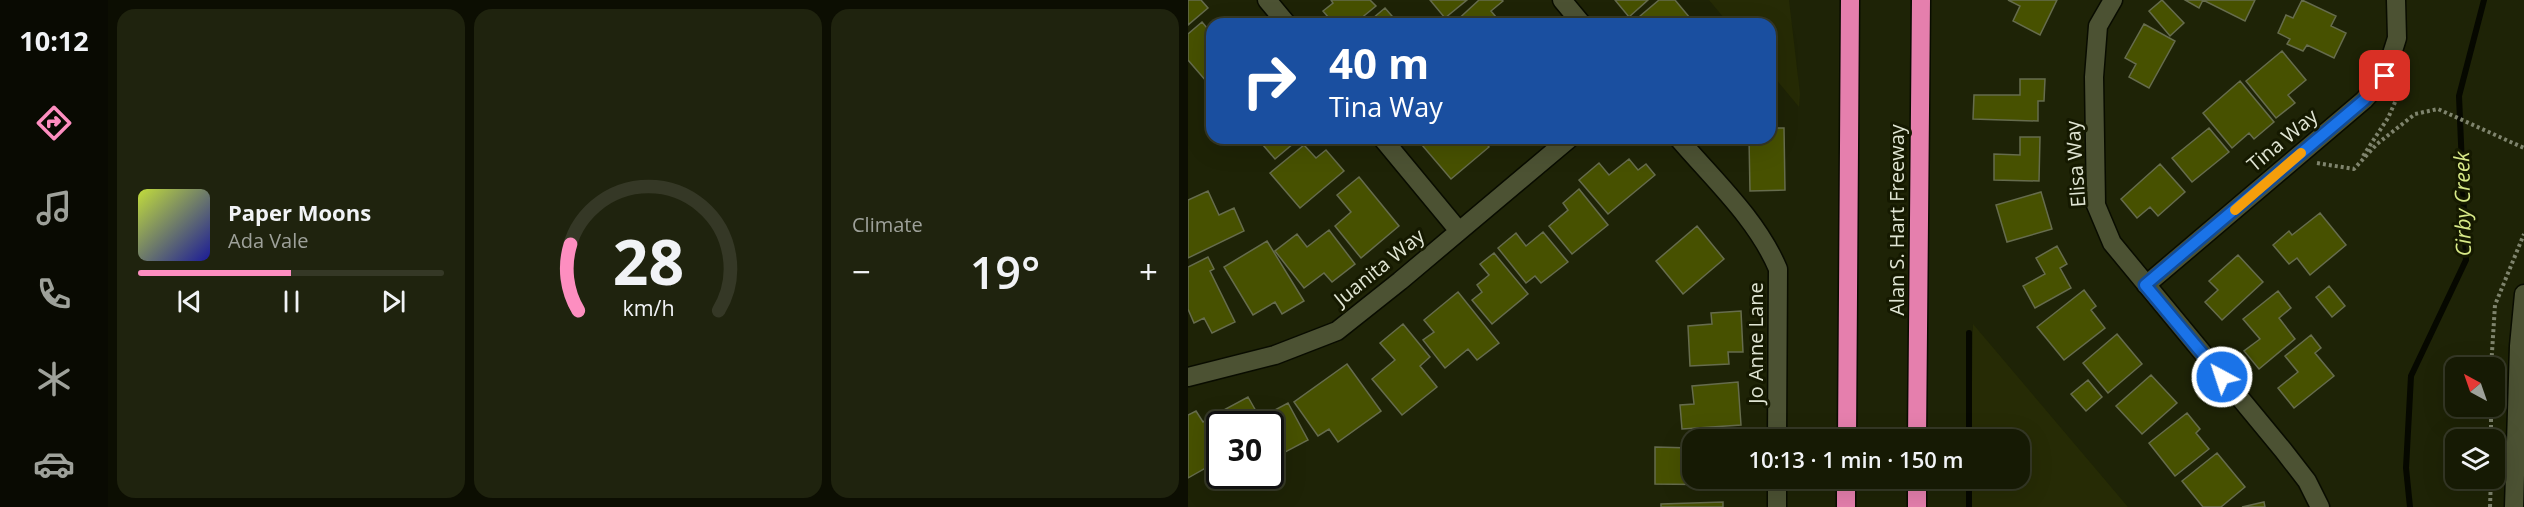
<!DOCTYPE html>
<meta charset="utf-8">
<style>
body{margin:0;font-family:"Open Sans",sans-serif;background:#1f230e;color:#f1f3f6;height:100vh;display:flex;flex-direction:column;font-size:22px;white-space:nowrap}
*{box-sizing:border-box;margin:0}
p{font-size:20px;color:#9ea19a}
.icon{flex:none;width:33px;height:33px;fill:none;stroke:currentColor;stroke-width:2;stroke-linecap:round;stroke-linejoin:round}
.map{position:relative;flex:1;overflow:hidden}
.side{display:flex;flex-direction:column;gap:9px;padding:9px;background:#0c0e02;width:1080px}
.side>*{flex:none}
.top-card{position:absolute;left:18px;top:18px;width:570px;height:126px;border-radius:18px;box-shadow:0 6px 24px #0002,0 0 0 2px #353826;background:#1a4fa0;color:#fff;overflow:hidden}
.needle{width:39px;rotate:320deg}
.fabs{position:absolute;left:1257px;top:357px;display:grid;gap:12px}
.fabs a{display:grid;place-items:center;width:60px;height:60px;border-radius:12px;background:#161a04;box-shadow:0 6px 24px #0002,0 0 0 2px #353826;font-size:30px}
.speed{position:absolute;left:18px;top:411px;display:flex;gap:12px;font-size:30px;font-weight:700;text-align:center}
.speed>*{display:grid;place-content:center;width:78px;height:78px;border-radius:50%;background:#161a04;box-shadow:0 6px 24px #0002,0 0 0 2px #353826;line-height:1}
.speed .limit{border:3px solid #111;border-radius:9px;background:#fff;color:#111}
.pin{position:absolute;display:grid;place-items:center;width:51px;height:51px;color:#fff;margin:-26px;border-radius:12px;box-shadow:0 3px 9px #0006}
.me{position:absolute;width:66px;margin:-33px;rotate:320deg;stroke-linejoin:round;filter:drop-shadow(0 0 4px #0008)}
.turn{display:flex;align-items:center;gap:21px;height:126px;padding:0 24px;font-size:27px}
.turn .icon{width:78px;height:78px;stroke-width:2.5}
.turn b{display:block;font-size:42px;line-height:51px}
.big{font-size:45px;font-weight:600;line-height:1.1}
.side .widget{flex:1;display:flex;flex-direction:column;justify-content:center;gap:9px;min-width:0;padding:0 21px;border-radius:18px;background:#1f230e}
.side .dial{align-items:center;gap:0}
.dial svg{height:156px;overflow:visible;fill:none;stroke:#353826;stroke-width:7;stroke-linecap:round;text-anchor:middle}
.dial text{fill:#f1f3f6;stroke:none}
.song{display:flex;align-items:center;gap:18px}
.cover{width:72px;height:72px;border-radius:9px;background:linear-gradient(135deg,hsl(70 70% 55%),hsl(240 70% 35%))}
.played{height:6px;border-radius:3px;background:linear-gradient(90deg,#fd8ec0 50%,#353826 50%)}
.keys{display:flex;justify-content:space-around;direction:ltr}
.heat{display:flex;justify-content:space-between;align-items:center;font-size:33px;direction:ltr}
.side .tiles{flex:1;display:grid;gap:9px;grid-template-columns:repeat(3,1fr)}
.trip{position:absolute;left:494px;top:429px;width:348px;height:60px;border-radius:18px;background:#161a04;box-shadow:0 6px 24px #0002,0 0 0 2px #353826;font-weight:600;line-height:60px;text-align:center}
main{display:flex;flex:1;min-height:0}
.menu{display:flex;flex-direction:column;width:108px;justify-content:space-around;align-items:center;background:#090a02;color:#9ea19a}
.menu .icon{width:42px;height:42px}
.menu .active{color:#fd8ec0}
.menu b{font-size:27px;color:#f1f3f6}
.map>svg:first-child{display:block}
</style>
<main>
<nav class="menu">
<b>10:12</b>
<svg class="icon active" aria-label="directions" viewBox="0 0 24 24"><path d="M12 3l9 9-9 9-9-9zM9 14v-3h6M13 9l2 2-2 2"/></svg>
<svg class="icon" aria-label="music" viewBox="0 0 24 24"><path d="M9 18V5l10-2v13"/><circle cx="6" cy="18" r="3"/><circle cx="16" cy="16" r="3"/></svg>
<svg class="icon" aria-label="phone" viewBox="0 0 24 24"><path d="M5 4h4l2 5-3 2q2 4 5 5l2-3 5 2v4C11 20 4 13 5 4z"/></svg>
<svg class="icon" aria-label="climate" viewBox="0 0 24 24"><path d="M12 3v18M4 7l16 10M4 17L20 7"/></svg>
<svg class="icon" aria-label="car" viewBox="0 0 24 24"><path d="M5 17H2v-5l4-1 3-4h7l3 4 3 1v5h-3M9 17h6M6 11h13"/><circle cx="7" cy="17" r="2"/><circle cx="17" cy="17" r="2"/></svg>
</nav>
<section class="side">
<div class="tiles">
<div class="widget">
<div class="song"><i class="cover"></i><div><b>Paper Moons</b><p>Ada Vale</p></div></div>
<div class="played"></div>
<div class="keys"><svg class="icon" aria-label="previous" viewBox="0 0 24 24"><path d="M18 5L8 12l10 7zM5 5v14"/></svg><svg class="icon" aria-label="pause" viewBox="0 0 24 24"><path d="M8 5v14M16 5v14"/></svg><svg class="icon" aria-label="next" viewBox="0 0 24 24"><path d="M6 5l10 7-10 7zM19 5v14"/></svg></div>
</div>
<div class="widget dial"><svg viewBox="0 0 100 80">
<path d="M14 69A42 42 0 1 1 86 69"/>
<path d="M14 69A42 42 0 0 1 10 35" stroke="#fd8ec0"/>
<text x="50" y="56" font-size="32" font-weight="700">28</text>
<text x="50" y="72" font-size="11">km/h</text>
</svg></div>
<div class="widget"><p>Climate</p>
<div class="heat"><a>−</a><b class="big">19°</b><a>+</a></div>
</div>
</div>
</section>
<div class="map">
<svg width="1336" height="507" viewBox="0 0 1336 507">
<rect width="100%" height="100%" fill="#1e2306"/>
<!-- built -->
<path fill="#262b05" d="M521,0h80l11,94 -1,13 -29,-35v-48h-41z
M785,324l155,183h-158v-28l49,-1v-38l-48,-1z"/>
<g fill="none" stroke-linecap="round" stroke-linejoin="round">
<!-- stream -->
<path stroke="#060800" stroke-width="6" d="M781,440v-107
M781,507v-29
M1222,507l-4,-39 5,-92 55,-116 -7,-164 25,-96"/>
</g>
<!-- building -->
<path fill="#475100" stroke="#666c4d" stroke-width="1.5" d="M0,0h13l7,8 -20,17z
M143,0h39l6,6 -22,18h-20l-11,-13 10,-8z
M242,0h37l-22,18z
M291,0h23l1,1 -12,10 11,13h-49z
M427,0h33l-19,17z
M471,0h16l20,24h-60l-2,-2z
M820,0h49l-17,35 -27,-14 7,-15z
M974,0l22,23 -14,13 -21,-25z
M997,0h70l-10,21 -42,-21 -4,8z
M1114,0l34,16 -5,10 15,7 -12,25 -27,-13 -4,6 -16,-7 3,-5 -12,-6 8,-18 7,3z
M197,8l14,16h-33z
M14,22l10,12v41l-6,6 -18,-21v-26z
M956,24l31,17 -26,47 -20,-11 7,-13 -11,-6z
M1094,51l24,29 -18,15 7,8 -19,15 -30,-37z
M832,79h25l-1,22h-6v20l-65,-2 1,-24h46z
M1052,81l34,41 -20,17 -5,-6 -17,15 -29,-35z
M582,128h14l1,62 -35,1 -1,-53h21z
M1021,128l20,24 -37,30 -20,-24z
M832,137h20l-1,44 -45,-1v-26l26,1z
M69,138h43l-25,21z
M228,138h34l3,3 3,-3h26l7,9 -38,32z
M116,145l12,13 10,-8 18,21 -44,37 -30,-35z
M441,159l9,11 8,-6 9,11 -47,39 -29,-34 20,-17 10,12z
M972,164l25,28 -27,24 -8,-9 -13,11 -16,-19z
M171,177l40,49 -38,32 -26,-32 16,-14 -14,-17z
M391,189l29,36 -36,29 -23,-28 19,-16 -5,-7z
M20,191l11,24 15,-7 10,23 -56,27v-58z
M853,192l11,37 -45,13 -11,-37z
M1132,213l26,32 -36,30 -13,-17 -8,6 -16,-19 16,-14 3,4z
M509,226l27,33 -41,35 -27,-33z
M141,230l26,34 -23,18 -8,-9 -20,15 -29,-37 22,-17 10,13z
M355,232l25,30 -27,21 -6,-7 -9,7 -28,-35 18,-15 10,13z
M79,241l37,60 -22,13 -7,-12 -22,13 -29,-48z
M869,246l10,18 -7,4 11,20 -36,20 -12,-22 22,-12 -9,-16z
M306,253l34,41 -36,30 -20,-24 10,-8 -5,-7 12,-10 -9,-11z
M1050,255l25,27 -41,38 -17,-18 13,-12 -9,-9z
M20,257l6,12 -4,2 25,51 -23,11 -8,-15 -10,5 -6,-14v-42z
M1141,286l16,20 -13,11 -16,-20z
M896,290l12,16 -5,4 14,18 -41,32 -27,-33z
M1090,291l13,17 -12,10 16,21 -36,30 -15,-18 16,-12 -17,-20z
M270,292l41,51 -22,17 -9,-11 -23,19 -22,-28 11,-8 -10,-12z
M553,311l2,41h-15l1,12 -39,2 -2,-40 24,-2 -1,-11z
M215,324l27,33 -10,9 17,21 -35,28 -30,-36 23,-19 -15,-17z
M929,334l25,30 -34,29 -25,-30z
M1123,335l10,13 -6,5 19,23 -40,32 -16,-20 20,-16 -13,-16z
M159,364l34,47 -43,31 -9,-13 -11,7 -24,-34z
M963,375l26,28 -35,31 -26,-28z
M900,380l14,17 -16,14 -15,-17z
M550,382l3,43 -59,4 -2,-24 14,-1 -2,-18z
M60,397l12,21 28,-15 20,37 -38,20v-36h-44l-6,-12z
M8,411l7,11 11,-7 6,9v25l-3,1 3,10 -32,18v-63z
M999,413l13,16 -4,4 13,16 -34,27 -26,-33z
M467,447l37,1v30h44v7l-81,-1z
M1029,453l28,34 -24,20h-18l-21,-26z
M535,502v5h-62v-3z
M1076,502l1,5h-23z"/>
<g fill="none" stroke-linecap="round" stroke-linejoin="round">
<!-- minor casing -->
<g stroke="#090c00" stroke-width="21">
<path id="minor" d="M79,0l20,24
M374,0l20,24
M925,0l-15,26 -4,51 2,128 16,38 171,207 24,31 13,26
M194,138l77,93
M490,138c35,41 79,81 100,131l-1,171
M958,285l218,-185 21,-24 12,-38 -1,-38
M0,377l87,-22 62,-24 63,-50 170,-143
M589,507v-29
M1326,507l5,-161 5,-52"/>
</g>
<!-- highway casing -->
<g stroke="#090c00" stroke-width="21">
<path id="highway" d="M659,440l3,-440
M729,440l4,-440
M658,507v-29
M729,507v-29"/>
</g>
<!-- path -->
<path stroke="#7f846d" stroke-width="4" stroke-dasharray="3 3" stroke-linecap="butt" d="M1175,156l25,-38 16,-36
M1129,163l37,6 23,-25 38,-30 23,-5 86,39
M1303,368l4,-63 29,-71
M1303,440v-34
M1302,507l1,-29"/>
<!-- minor -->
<use href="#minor" stroke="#4c5233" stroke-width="18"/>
<!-- highway -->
<use href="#highway" stroke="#e57fad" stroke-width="18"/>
</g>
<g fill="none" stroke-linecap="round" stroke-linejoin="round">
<!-- route casing -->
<g stroke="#114b97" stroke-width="15">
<path id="route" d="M1034,377l-77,-92 219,-185 21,-24"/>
</g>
<!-- route -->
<use href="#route" stroke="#1a73e8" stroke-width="10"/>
<!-- slow -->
<path stroke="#f59e0b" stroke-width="10" d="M1047,210l66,-57"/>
</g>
<g text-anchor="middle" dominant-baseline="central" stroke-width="6" stroke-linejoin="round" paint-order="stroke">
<!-- street labels -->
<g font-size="20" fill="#e0e5d3" stroke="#151900">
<text transform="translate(1094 140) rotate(-40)">Tina Way</text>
<text transform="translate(887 164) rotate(-94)">Elisa Way</text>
<text transform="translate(708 220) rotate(-90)">Alan S. Hart Freeway</text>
<text transform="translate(191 267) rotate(-39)">Juanita Way</text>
<text transform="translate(567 343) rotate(-90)">Jo Anne Lane</text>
</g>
<!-- water labels -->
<g font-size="21" font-style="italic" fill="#d9eb88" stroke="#151900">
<text transform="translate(1274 204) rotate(-91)">Cirby Creek</text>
</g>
</g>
</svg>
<div class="fabs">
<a><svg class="needle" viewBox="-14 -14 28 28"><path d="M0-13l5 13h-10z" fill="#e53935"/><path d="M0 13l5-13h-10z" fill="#9ea19a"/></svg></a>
<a><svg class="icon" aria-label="layers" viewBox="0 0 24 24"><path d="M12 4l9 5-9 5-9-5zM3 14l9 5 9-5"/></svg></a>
</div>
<div class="speed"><div class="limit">30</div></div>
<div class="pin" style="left:1197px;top:76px;background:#d93025"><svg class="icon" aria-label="arrive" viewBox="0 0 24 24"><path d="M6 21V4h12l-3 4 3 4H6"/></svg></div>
<svg class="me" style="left:1034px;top:377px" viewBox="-20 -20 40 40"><circle r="17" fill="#1a73e8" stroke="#fff" stroke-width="3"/><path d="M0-11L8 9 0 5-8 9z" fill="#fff"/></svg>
<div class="trip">10:13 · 1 min · 150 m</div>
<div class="top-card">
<div class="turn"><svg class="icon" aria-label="right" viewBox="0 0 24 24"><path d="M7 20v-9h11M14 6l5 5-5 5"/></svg><div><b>40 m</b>Tina Way</div></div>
</div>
</div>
</main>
